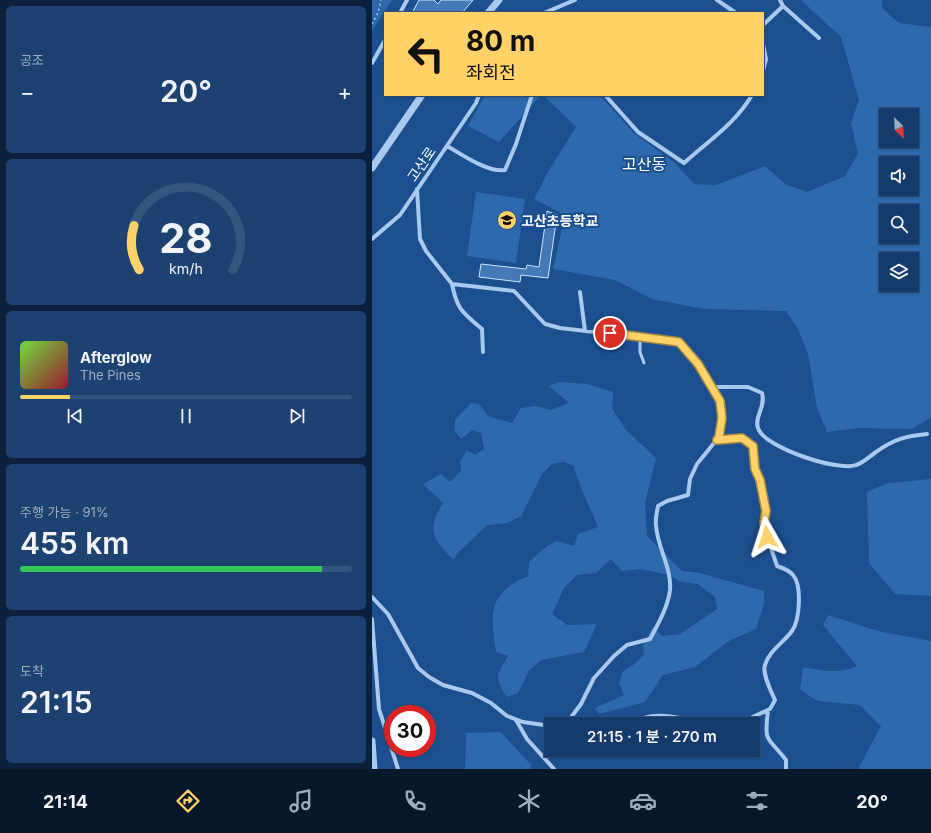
<!DOCTYPE html>
<html lang="ko">
<meta charset="utf-8">
<style>
body{margin:0;font-family:Inter,"Noto Sans KR",sans-serif;background:#1d4271;color:#f1f3f6;height:100vh;display:flex;flex-direction:column;font-size:15px;white-space:nowrap}
*{box-sizing:border-box;margin:0}
p{font-size:13px;color:#9dadc1}
.icon{flex:none;width:22px;height:22px;fill:none;stroke:currentColor;stroke-width:2;stroke-linecap:round;stroke-linejoin:round}
.map{position:relative;flex:1;overflow:hidden}
.drawer{display:flex;flex-direction:column;gap:6px;padding:6px;background:#0b203b;width:372px}
.drawer>*{flex:none}
.hud{position:absolute;left:12px;top:12px;width:380px;height:84px;border-radius:0px;box-shadow:0 1px 3px #0004,0 0 0 1px #33557e;background:#ffd166;color:#111;overflow:hidden}
.needle{width:26px;rotate:156deg}
.fabs{position:absolute;left:507px;top:108px;display:grid;gap:8px}
.fabs a{display:grid;place-items:center;width:40px;height:40px;border-radius:0px;background:#143b6b;box-shadow:0 1px 3px #0004,0 0 0 1px #33557e;font-size:20px}
.speed{position:absolute;left:12px;top:705px;display:flex;gap:8px;font-size:20px;font-weight:700;text-align:center}
.speed>*{display:grid;place-content:center;width:52px;height:52px;border-radius:50%;background:#143b6b;box-shadow:0 1px 3px #0004,0 0 0 1px #33557e;line-height:1}
.speed .limit{border:6px solid #d22;background:#fff;color:#111}
.pin{position:absolute;display:grid;place-items:center;width:34px;height:34px;color:#fff;margin:-17px;border:2px solid #fff;border-radius:50%;box-shadow:0 1px 4px #0007}
.me{position:absolute;width:44px;margin:-22px;rotate:354deg;stroke-linejoin:round;filter:drop-shadow(0 0 3px #0008)}
.turn{display:flex;align-items:center;gap:14px;height:84px;padding:0 16px;font-size:18px}
.turn .icon{width:52px;height:52px;stroke-width:2.5}
.turn b{display:block;font-size:28px;line-height:34px}
.big{font-size:30px;font-weight:600;line-height:1.1}
.drawer .card{flex:1;display:flex;flex-direction:column;justify-content:center;gap:6px;min-width:0;padding:0 14px;border-radius:6px;background:#1d4271}
.drawer .dial{align-items:center;gap:0}
.dial svg{height:104px;overflow:visible;fill:none;stroke:#33557e;stroke-width:7;stroke-linecap:round;text-anchor:middle}
.dial text{fill:#f1f3f6;stroke:none}
.song{display:flex;align-items:center;gap:12px}
.cover{width:48px;height:48px;border-radius:6px;background:linear-gradient(135deg,hsl(100 70% 55%),hsl(350 70% 35%))}
.played{height:4px;border-radius:2px;background:linear-gradient(90deg,#ffd166 15%,#33557e 15%)}
.keys{display:flex;justify-content:space-around;direction:ltr}
.heat{display:flex;justify-content:space-between;align-items:center;font-size:22px;direction:ltr}
.charge{height:6px;border-radius:3px;background:linear-gradient(90deg,#34c759 91%,#33557e 0)}
.trip{position:absolute;left:172px;top:717px;width:216px;height:40px;border-radius:0px;background:#143b6b;box-shadow:0 1px 3px #0004,0 0 0 1px #33557e;font-weight:600;line-height:40px;text-align:center}
.dock{display:flex;height:64px;justify-content:space-around;align-items:center;background:#08182b;color:#9dadc1}
.dock .icon{width:28px;height:28px}
.dock .on{color:#ffd166}
.dock b{font-size:18px;color:#f1f3f6}
main{display:flex;flex:1;min-height:0}
.map>svg:first-child{display:block}
</style>
<main>
<section class="drawer">
<div class="card"><p>공조</p>
<div class="heat"><a>−</a><b class="big">20°</b><a>+</a></div>
</div>
<div class="card dial"><svg viewBox="0 0 100 80">
<path d="M14 69A42 42 0 1 1 86 69"/>
<path d="M14 69A42 42 0 0 1 10 35" stroke="#ffd166"/>
<text x="50" y="56" font-size="32" font-weight="700">28</text>
<text x="50" y="72" font-size="11">km/h</text>
</svg></div>
<div class="card">
<div class="song"><i class="cover"></i><div><b>Afterglow</b><p>The Pines</p></div></div>
<div class="played"></div>
<div class="keys"><svg class="icon" aria-label="previous" viewBox="0 0 24 24"><path d="M18 5L8 12l10 7zM5 5v14"/></svg><svg class="icon" aria-label="pause" viewBox="0 0 24 24"><path d="M8 5v14M16 5v14"/></svg><svg class="icon" aria-label="next" viewBox="0 0 24 24"><path d="M6 5l10 7-10 7zM19 5v14"/></svg></div>
</div>
<div class="card"><p>주행 가능 · 91%</p><b class="big">455 km</b><div class="charge"></div></div>
<div class="card"><p>도착</p><b class="big">21:15</b></div>
</section>
<div class="map">
<svg width="559" height="769" viewBox="0 0 559 769">
<rect width="100%" height="100%" fill="#1b4f8f"/>
<!-- green -->
<path fill="#2e69ad" fill-rule="evenodd" d="M0,0h20l-20,31z
M429,0h81v8l17,15 32,4v391l-20,11 -50,-1 -34,4 -10,-24 -9,-54 -10,-25 -12,-18 -82,-2 -52,-10 -37,-19 -62,-11 12,-54 -31,-16 14,-27 28,-45 -33,-32h50l9,3 33,36 40,29 19,21 22,1 49,-19 20,18 22,8 38,-16 13,-22 -7,-31 8,-23 -18,-63zM514,115h26v26h-26zM514,163h26v26h-26zM514,211h26v26h-26zM514,259h26v26h-26z
M113,95h56l-42,47 -31,-16z
M104,192l49,7 -9,64 -49,-7z
M187,382l28,2 26,8 -1,16 14,22 30,28 -11,45 2,33 35,35 18,2 64,18v13l-8,25 -27,12 -34,26 -32,8 -18,27 -46,12 -4,-6 29,-13 -5,-12 4,-12 9,-5 12,-11 -1,-10 10,-19 9,10 18,-2 37,-25 -2,-12 -17,-13 -17,-2 -12,-7 -28,-6 -19,2 -11,-12 -15,14 -19,2 -13,13 -12,26 15,11 30,-1 -13,28 -43,8 -12,11 -11,22 -11,4c-13,-19 -11,-22 1,-41l-12,-4c-6,-39 -8,-59 32,-76l1,-14 18,-16 10,-5 17,5 4,-12 20,-7c-8,-21 -19,-39 -24,-61l-10,-4 -12,2 -10,10 -21,42 -14,7 -20,2 -30,29 -3,6c-21,-20 -28,-30 -11,-57l-20,-19 18,-10 9,8 11,-11 -1,-9 7,-12 8,5 9,-6 -3,-16 -9,-3 -11,9 -6,-8v-11l16,-17 8,1 9,12 24,7 9,-15 15,-2 15,4 18,-7 -20,-17z
M559,479v117l-36,-2 -26,-31 -2,-71 21,-9z
M456,615l50,16 53,10v128h-73l23,-43 -21,-21 -42,-4 -18,-11 3,-23c19,4 36,7 54,-1l-34,-41z
M129,732l30,33 -1,4h-65l1,-36z"/>
<!-- building -->
<path fill="#4478b7" stroke="#cfe3fa" d="M47,0h15l4,4 3,-4h32l-11,13h-50z
M175,211l10,4 -9,63 -27,-3 -1,7 -41,-5 2,-13 45,5 1,-4 12,2z"/>
<g fill="none" stroke-linecap="round" stroke-linejoin="round">
<!-- path -->
<path stroke="#a9c9ee" stroke-width="1.5" stroke-dasharray="2 3" stroke-linecap="butt" d="M0,24l6,-11 3,-13"/>
<!-- service -->
<path stroke="#a9c9ee" stroke-width="3" d="M268,337v15l4,11"/>
<!-- minor -->
<path stroke="#a9c9ee" stroke-width="4" d="M345,0l19,13
M408,0l3,6 36,32
M28,13l7,-13
M172,13l31,-13
M391,25l20,-19
M391,44l3,15 -3,12
M0,63l13,-23
M233,95l33,37 46,31c24,-22 51,-39 68,-68
M75,146c14,8 41,27 58,24l11,-26 16,-49
M45,189l3,50 6,12 26,33 62,7 31,33 15,4 119,14 19,22 22,37 3,17 -4,19 -22,27 -7,15 -2,16 -21,6 -9,5c-1,6 -3,13 -2,19 1,22 16,43 14,65 -2,17 -12,34 -20,49l-23,6 -13,11 -20,22 -13,26 -15,20
M0,239l28,-24 76,-112 3,-8
M80,284c5,26 11,29 30,45l1,23
M208,292l5,39
M339,387h37l14,6c4,15 -8,23 -4,35 5,19 80,44 98,37 7,-2 14,-9 20,-13 18,-13 30,-16 51,-18
M345,440l25,-2 11,8c0,22 9,42 13,63 1,5 -2,11 -1,16 2,14 8,28 12,41 6,2 12,4 16,9 9,10 7,45 -1,56 -8,11 -23,20 -27,34 -3,9 6,26 10,35l-5,9 -28,13 -12,2
M0,597l16,17 30,54 11,9 14,8 29,8 19,10 16,13 16,6 28,4
M0,619l7,90 19,60
M396,710c-4,35 -1,25 18,50v9
M144,720l11,19 27,30
M263,724c14,-17 56,-3 75,0
M283,750l10,5"/>
<!-- tertiary -->
<path stroke="#a9c9ee" stroke-width="7" d="M116,13l11,-13
M0,168l50,-73
M0,741l2,28"/>
</g>
<g fill="none" stroke-linecap="round" stroke-linejoin="round">
<!-- route casing -->
<g stroke="#a68842" stroke-width="10">
<path id="route" d="M238,333l69,9 19,22 22,37 2,17 -3,19 -2,3 25,-2 11,8 2,23 5,11 6,31 -2,12 3,14"/>
</g>
<!-- route -->
<use href="#route" stroke="#ffd166" stroke-width="7"/>
</g>
<!-- icons -->
<defs>
<g id="school-disc" transform="scale(1)"><circle r="9.5" fill="#ffd166" stroke="#1b4f8f"/><path d="M0-5L7-2L0 1L-7-2ZM-4 1L0 2.5L4 1V4Q0 6-4 4Z" fill="#111"/></g>
</defs>
<g fill-rule="evenodd">
<use href="#school-disc" x="135" y="220"/>
</g>
<g text-anchor="middle" dominant-baseline="central" stroke-width="4" stroke-linejoin="round" paint-order="stroke">
<!-- street labels -->
<g font-size="14" fill="#fff" stroke="#1b4f8f">
<text transform="translate(49 164) rotate(-56)">고산로</text>
</g>
<!-- poi labels -->
<g font-size="14" font-weight="bold" fill="#fff" stroke="#1b4f8f" text-anchor="start">
<text x="149" y="220">고산초등학교</text>
</g>
<!-- quarter labels -->
<g font-size="16" fill="#fff" stroke="#1b4f8f">
<text x="272" y="164">고산동</text>
</g>
</g>
</svg>
<div class="fabs">
<a><svg class="needle" viewBox="-14 -14 28 28"><path d="M0-13l5 13h-10z" fill="#e53935"/><path d="M0 13l5-13h-10z" fill="#9dadc1"/></svg></a>
<a><svg class="icon" aria-label="sound" viewBox="0 0 24 24"><path d="M4 9h4l5-4v14l-5-4H4zM17 9q2 3 0 6"/></svg></a>
<a><svg class="icon" aria-label="search" viewBox="0 0 24 24"><circle cx="10" cy="10" r="6"/><path d="M15 15l6 6"/></svg></a>
<a><svg class="icon" aria-label="layers" viewBox="0 0 24 24"><path d="M12 4l9 5-9 5-9-5zM3 14l9 5 9-5"/></svg></a>
</div>
<div class="speed"><div class="limit">30</div></div>
<div class="pin" style="left:238px;top:333px;background:#d93025"><svg class="icon" aria-label="arrive" viewBox="0 0 24 24"><path d="M6 21V4h12l-3 4 3 4H6"/></svg></div>
<svg class="me" style="left:395px;top:537px" viewBox="-20 -20 40 40"><path d="M0-17L14 15 0 8-14 15z" fill="#ffd166" stroke="#fff" stroke-width="4"/></svg>
<div class="trip">21:15 · 1 분 · 270 m</div>
<div class="hud">
<div class="turn"><svg class="icon" aria-label="left" viewBox="0 0 24 24"><path d="M17 20v-9H6M10 6l-5 5 5 5"/></svg><div><b>80 m</b>좌회전</div></div>
</div>
</div>
</main>
<nav class="dock">
<b>21:14</b>
<svg class="icon on" aria-label="directions" viewBox="0 0 24 24"><path d="M12 3l9 9-9 9-9-9zM9 14v-3h6M13 9l2 2-2 2"/></svg>
<svg class="icon" aria-label="music" viewBox="0 0 24 24"><path d="M9 18V5l10-2v13"/><circle cx="6" cy="18" r="3"/><circle cx="16" cy="16" r="3"/></svg>
<svg class="icon" aria-label="phone" viewBox="0 0 24 24"><path d="M5 4h4l2 5-3 2q2 4 5 5l2-3 5 2v4C11 20 4 13 5 4z"/></svg>
<svg class="icon" aria-label="climate" viewBox="0 0 24 24"><path d="M12 3v18M4 7l16 10M4 17L20 7"/></svg>
<svg class="icon" aria-label="car" viewBox="0 0 24 24"><path d="M5 17H2v-5l4-1 3-4h7l3 4 3 1v5h-3M9 17h6M6 11h13"/><circle cx="7" cy="17" r="2"/><circle cx="17" cy="17" r="2"/></svg>
<svg class="icon" aria-label="filters" viewBox="0 0 24 24"><path d="M4 7h16M4 17h16"/><circle cx="9" cy="7" r="2"/><circle cx="15" cy="17" r="2"/></svg>
<b>20°</b>
</nav>
